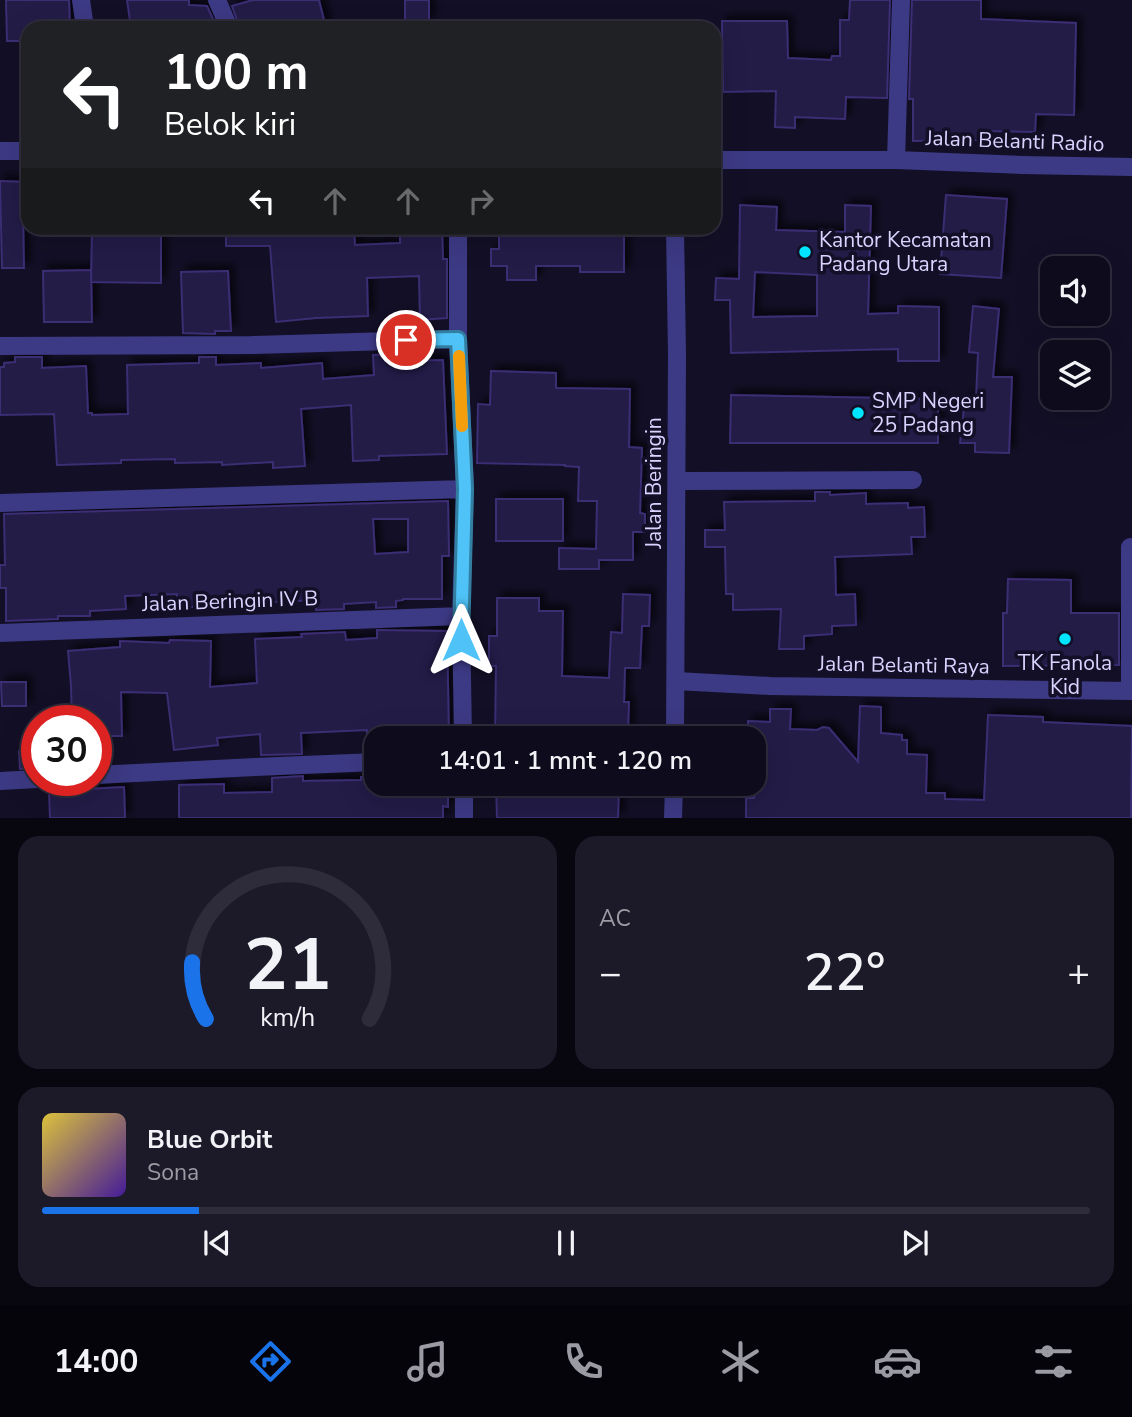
<!DOCTYPE html>
<html lang="id">
<meta charset="utf-8">
<style>
body{margin:0;font-family:"Nunito Sans",sans-serif;background:#1c1929;color:#f1f3f6;height:100vh;display:flex;flex-direction:column;font-size:26px;white-space:nowrap}
*{box-sizing:border-box;margin:0}
p{font-size:23px;color:#9b9ba3}
.icon{flex:none;width:38px;height:38px;fill:none;stroke:currentColor;stroke-width:2;stroke-linecap:round;stroke-linejoin:round}
.map{position:relative;height:818px;overflow:hidden}
.drawer{display:flex;flex-direction:column;gap:18px;padding:18px;background:#08060f;flex:1}
.drawer>*{flex:none}
.banner{position:absolute;left:21px;top:21px;width:700px;height:214px;border-radius:21px;box-shadow:0 7px 28px #0002,0 0 0 2px #2e2b3b;background:#202124;color:#fff;overflow:hidden}
.buttons{position:absolute;left:1040px;top:256px;display:grid;gap:14px}
.buttons a{display:grid;place-items:center;width:70px;height:70px;border-radius:14px;background:#0e0b1c;box-shadow:0 7px 28px #0002,0 0 0 2px #2e2b3b;font-size:35px}
.speed{position:absolute;left:21px;top:705px;display:flex;gap:14px;font-size:35px;font-weight:700;text-align:center}
.speed>*{display:grid;place-content:center;width:91px;height:91px;border-radius:50%;background:#0e0b1c;box-shadow:0 7px 28px #0002,0 0 0 2px #2e2b3b;line-height:1}
.speed .limit{border:10px solid #d22;background:#fff;color:#111}
.pin{position:absolute;display:grid;place-items:center;width:60px;height:60px;color:#fff;margin:-30px;border:4px solid #fff;border-radius:50%;box-shadow:0 2px 7px #0007}
.me{position:absolute;width:77px;margin:-38px;rotate:0deg;stroke-linejoin:round;filter:drop-shadow(0 0 5px #0008)}
.turn{display:flex;align-items:center;gap:24px;height:147px;padding:0 28px;font-size:32px}
.turn .icon{width:91px;height:91px;stroke-width:2.5}
.turn b{display:block;font-size:49px;line-height:60px}
.lanes{display:flex;align-items:center;height:66px;padding:0 28px;background:#0003;justify-content:center;gap:35px;direction:ltr}
.lanes .off{opacity:.35}
.big{font-size:52px;font-weight:600;line-height:1.1}
.drawer .card{flex:1;display:flex;flex-direction:column;justify-content:center;gap:10px;min-width:0;padding:0 24px;border-radius:21px;background:#1c1929}
.drawer .dial{align-items:center;gap:0}
.dial svg{height:182px;overflow:visible;fill:none;stroke:#2e2b3b;stroke-width:7;stroke-linecap:round;text-anchor:middle}
.dial text{fill:#f1f3f6;stroke:none}
.song{display:flex;align-items:center;gap:21px}
.cover{width:84px;height:84px;border-radius:10px;background:linear-gradient(135deg,hsl(50 70% 55%),hsl(260 70% 35%))}
.played{height:7px;border-radius:4px;background:linear-gradient(90deg,#1a73e8 15%,#2e2b3b 15%)}
.keys{display:flex;justify-content:space-around;direction:ltr}
.heat{display:flex;justify-content:space-between;align-items:center;font-size:38px;direction:ltr}
.drawer .tiles{flex:1;display:grid;gap:18px;grid-template-columns:1fr 1fr}
.card:last-child{grid-column:span 2}
.trip{position:absolute;left:364px;top:726px;width:402px;height:70px;border-radius:21px;background:#0e0b1c;box-shadow:0 7px 28px #0002,0 0 0 2px #2e2b3b;font-weight:600;line-height:70px;text-align:center}
.tabs{display:flex;height:112px;justify-content:space-around;align-items:center;background:#06040b;color:#9b9ba3}
.tabs .icon{width:49px;height:49px}
.tabs .on{color:#1a73e8}
.tabs b{font-size:32px;color:#f1f3f6}
.map>svg:first-child{display:block}
</style>
<div class="map">
<svg width="1132" height="819" viewBox="0 0 1132 819">
<defs>
<filter id="shadow"><feDropShadow dx="5.5" dy="-5.5" stdDeviation="3.5" flood-color="#0009"/></filter>
</defs>
<rect width="100%" height="100%" fill="#130f26"/>
<!-- building -->
<path fill="#241b47" stroke="#3b2d73" stroke-width="2" fill-rule="evenodd" filter="url(#shadow)" d="M6,0h63l1,28h-42v13h-21z
M127,0h62v5l18,1 10,22h-86z
M253,0h66l7,28h-86l-8,-22z
M405,0h24v22h-24z
M850,0h40l-3,98 -41,-1 -1,22 -50,-2v11l-20,-1 1,-36 -53,1 -1,-71h65l1,37 43,2 1,-4h8v-36h9z
M912,0h69v19l95,4 -2,92 -38,-1 -1,18 -52,-1v9l-70,1v-42h-4z
M0,181l28,1v30l-5,-1 1,57h-22z
M946,195l61,4 -6,79 -61,-4z
M740,205l37,2 -1,23 69,2v-27l26,1 -3,108 30,-1v-7l41,1v54h-41v-12l-167,4 -1,-53h-15l1,-22 23,1zM755,272l62,3v41l-64,1z
M92,228h69v55l-70,-1z
M226,228h128l1,17 45,-2v-15h42l1,31h4v59l-27,2 -1,-44 -52,2 1,38 -52,2 -40,4 -6,-76h-44z
M499,228h125v44h-44v-6h-44v14h-29v-14h-16v-17h8z
M91,270l1,52h-48l-1,-51z
M228,271l3,60h-16v3l-32,-1 -2,-61z
M973,306l26,3 -6,68h19l-3,76 -34,-1v-9h-15l5,-44h11l2,-46 -9,-1z
M408,354v7l35,-1 4,94 -68,2v4l-26,1 -2,-56 -50,4 4,57 -32,2v-6l-51,3v-3l-47,1v-4l-54,1v3l-64,2 -3,-51 -54,1v-48h4v-4l11,-1v-5h27v11l44,-2 2,47h4v2l36,-1 -1,-49 72,-2v-6h17v8l45,-2v5l61,-5 1,16 51,-4 -1,-20z
M491,371l65,2v15l74,1 -1,58 13,1 -2,65 5,1v18h-12v28h-34v9h-40v-21l37,1 1,-48h-19l1,-34 -14,-1v-1l-88,-2 1,-59 12,1z
M731,395l207,4v44h-208z
M815,492h15v3l36,-2v11l42,-1v5l16,-1 1,30h-14l1,17 -77,3 1,38 19,-1 1,31 -24,1v8l-28,2v13h-25l2,-40 -48,1v-16h-7l-1,-47h-20v-17h20l-1,-28 91,-1z
M496,499h67v42h-67z
M448,501l1,55h-7v43h-39v1l-7,1v6l-20,1v-6l-32,2v5l-28,1 -1,-10 -99,5v2h-39v-13l-52,2 1,13 -36,2v5h-32v3l-52,2v-33h-6v-23h5l-1,-51zM373,519h35v33l-33,2z
M1008,579l63,1v33h48v52l-116,1v-53h4z
M623,594l27,1 -1,31h-7l-2,42h-15l-1,34h5l-1,28 -46,-1 -1,9h-86l1,-72h-7v-30h8v-38h42v13h24l-1,65 47,2 2,-46 11,1z
M377,630l70,1 2,107h-45v-6l-37,2v-4l-66,3 1,21 -41,1 -1,-21 -43,4 1,7 -44,5 -7,-57 -46,-1 1,44h-26v-15h-24l-1,-35 -3,-35 52,-4v-6l49,2 1,-3 41,1 -1,46 47,-4 -2,-44 47,-2 -1,-3 44,-2 1,8 31,-2z
M1,682h25v24h-24z
M860,706l21,1v26l21,2v5h5v14l20,1 -1,38h19v6l39,1 4,-85 55,2v5l89,4 -1,92h-385v-20h8v-60h-6v-17l22,1v-13h21l-1,20 27,1 6,-3 6,1 29,34z
M19,751h18v17l-17,1z
M303,776v5l58,-1v-3h15v7h72v23l-5,-1v12h-264v-33l45,-1v9l48,-1v-14z
M496,784h123l-1,34h-121z
M124,787l1,31h-75l-1,-27z"/>
<g fill="none" stroke-linecap="round" stroke-linejoin="round">
<!-- street -->
<path stroke="#3d3a85" stroke-width="18" d="M81,0l4,28
M217,0l12,28
M0,151h28
M714,160h182l126,5 110,2
M896,160l5,-160
M458,228v111l7,150 -4,127 2,122
M675,228l2,127 -2,383
M0,346l252,-1 206,-6
M677,481l236,-1
M0,503l465,-14
M0,633l461,-17
M676,681l94,5 362,5
M1130,691v-144
M96,775l159,-8 121,-5
M0,781l37,-2
M464,784v35
M673,819l1,-35"/>
</g>
<g fill="none" stroke-linecap="round" stroke-linejoin="round">
<!-- route casing -->
<g stroke="#337fa1" stroke-width="18">
<path id="route" d="M406,340l52,-1 7,150 -4,151"/>
</g>
<!-- route -->
<use href="#route" stroke="#4fc3f7" stroke-width="12"/>
<!-- slow -->
<path stroke="#f59e0b" stroke-width="12" d="M459,356l3,70"/>
</g>
<!-- markers -->
<g fill="#00e5ff" stroke="#130f26" stroke-width="2.5">
<circle cx="805" cy="252" r="7"/>
<circle cx="858" cy="413" r="7"/>
<circle cx="1065" cy="639" r="7"/>
</g>
<g text-anchor="middle" dominant-baseline="central" stroke-width="7" stroke-linejoin="round" paint-order="stroke">
<!-- street labels -->
<g font-size="21" fill="#d9d4ff" stroke="#130f26">
<text transform="translate(1015 141) rotate(2)">Jalan Belanti Radio</text>
<text transform="translate(654 483) rotate(-90)">Jalan Beringin</text>
<text transform="translate(230 601) rotate(-2)">Jalan Beringin IV B</text>
<text transform="translate(904 665) rotate(1)">Jalan Belanti Raya</text>
</g>
<!-- poi labels -->
<g font-size="21" fill="#d9d4ff" stroke="#130f26" text-anchor="start">
<text x="819" y="240">Kantor Kecamatan<tspan x="819" dy="24">Padang Utara</tspan></text>
<text x="872" y="401">SMP Negeri<tspan x="872" dy="24">25 Padang</tspan></text>
<text x="1065" y="663" text-anchor="middle">TK Fanola<tspan x="1065" dy="24">Kid</tspan></text>
</g>
</g>
</svg>
<div class="buttons">
<a><svg class="icon" aria-label="sound" viewBox="0 0 24 24"><path d="M4 9h4l5-4v14l-5-4H4zM17 9q2 3 0 6"/></svg></a>
<a><svg class="icon" aria-label="layers" viewBox="0 0 24 24"><path d="M12 4l9 5-9 5-9-5zM3 14l9 5 9-5"/></svg></a>
</div>
<div class="speed"><div class="limit">30</div></div>
<div class="pin" style="left:406px;top:340px;background:#d93025"><svg class="icon" aria-label="arrive" viewBox="0 0 24 24"><path d="M6 21V4h12l-3 4 3 4H6"/></svg></div>
<svg class="me" style="left:461px;top:640px" viewBox="-20 -20 40 40"><path d="M0-17L14 15 0 8-14 15z" fill="#4fc3f7" stroke="#fff" stroke-width="4"/></svg>
<div class="trip">14:01 · 1 mnt · 120 m</div>
<div class="banner">
<div class="turn"><svg class="icon" aria-label="left" viewBox="0 0 24 24"><path d="M17 20v-9H6M10 6l-5 5 5 5"/></svg><div><b>100 m</b>Belok kiri</div></div>
<div class="lanes"><svg class="icon" aria-label="left" viewBox="0 0 24 24"><path d="M17 20v-9H6M10 6l-5 5 5 5"/></svg><svg class="icon off" aria-label="ahead" viewBox="0 0 24 24"><path d="M12 20V5M6 11l6-6 6 6"/></svg><svg class="icon off" aria-label="ahead" viewBox="0 0 24 24"><path d="M12 20V5M6 11l6-6 6 6"/></svg><svg class="icon off" aria-label="right" viewBox="0 0 24 24"><path d="M7 20v-9h11M14 6l5 5-5 5"/></svg></div>
</div>
</div>
<section class="drawer">
<div class="tiles">
<div class="card dial"><svg viewBox="0 0 100 80">
<path d="M14 69A42 42 0 1 1 86 69"/>
<path d="M14 69A42 42 0 0 1 8 44" stroke="#1a73e8"/>
<text x="50" y="56" font-size="32" font-weight="700">21</text>
<text x="50" y="72" font-size="11">km/h</text>
</svg></div>
<div class="card"><p>AC</p>
<div class="heat"><a>−</a><b class="big">22°</b><a>+</a></div>
</div>
<div class="card">
<div class="song"><i class="cover"></i><div><b>Blue Orbit</b><p>Sona</p></div></div>
<div class="played"></div>
<div class="keys"><svg class="icon" aria-label="previous" viewBox="0 0 24 24"><path d="M18 5L8 12l10 7zM5 5v14"/></svg><svg class="icon" aria-label="pause" viewBox="0 0 24 24"><path d="M8 5v14M16 5v14"/></svg><svg class="icon" aria-label="next" viewBox="0 0 24 24"><path d="M6 5l10 7-10 7zM19 5v14"/></svg></div>
</div>
</div>
</section>
<nav class="tabs">
<b>14:00</b>
<svg class="icon on" aria-label="directions" viewBox="0 0 24 24"><path d="M12 3l9 9-9 9-9-9zM9 14v-3h6M13 9l2 2-2 2"/></svg>
<svg class="icon" aria-label="music" viewBox="0 0 24 24"><path d="M9 18V5l10-2v13"/><circle cx="6" cy="18" r="3"/><circle cx="16" cy="16" r="3"/></svg>
<svg class="icon" aria-label="phone" viewBox="0 0 24 24"><path d="M5 4h4l2 5-3 2q2 4 5 5l2-3 5 2v4C11 20 4 13 5 4z"/></svg>
<svg class="icon" aria-label="climate" viewBox="0 0 24 24"><path d="M12 3v18M4 7l16 10M4 17L20 7"/></svg>
<svg class="icon" aria-label="car" viewBox="0 0 24 24"><path d="M5 17H2v-5l4-1 3-4h7l3 4 3 1v5h-3M9 17h6M6 11h13"/><circle cx="7" cy="17" r="2"/><circle cx="17" cy="17" r="2"/></svg>
<svg class="icon" aria-label="filters" viewBox="0 0 24 24"><path d="M4 7h16M4 17h16"/><circle cx="9" cy="7" r="2"/><circle cx="15" cy="17" r="2"/></svg>
</nav>
